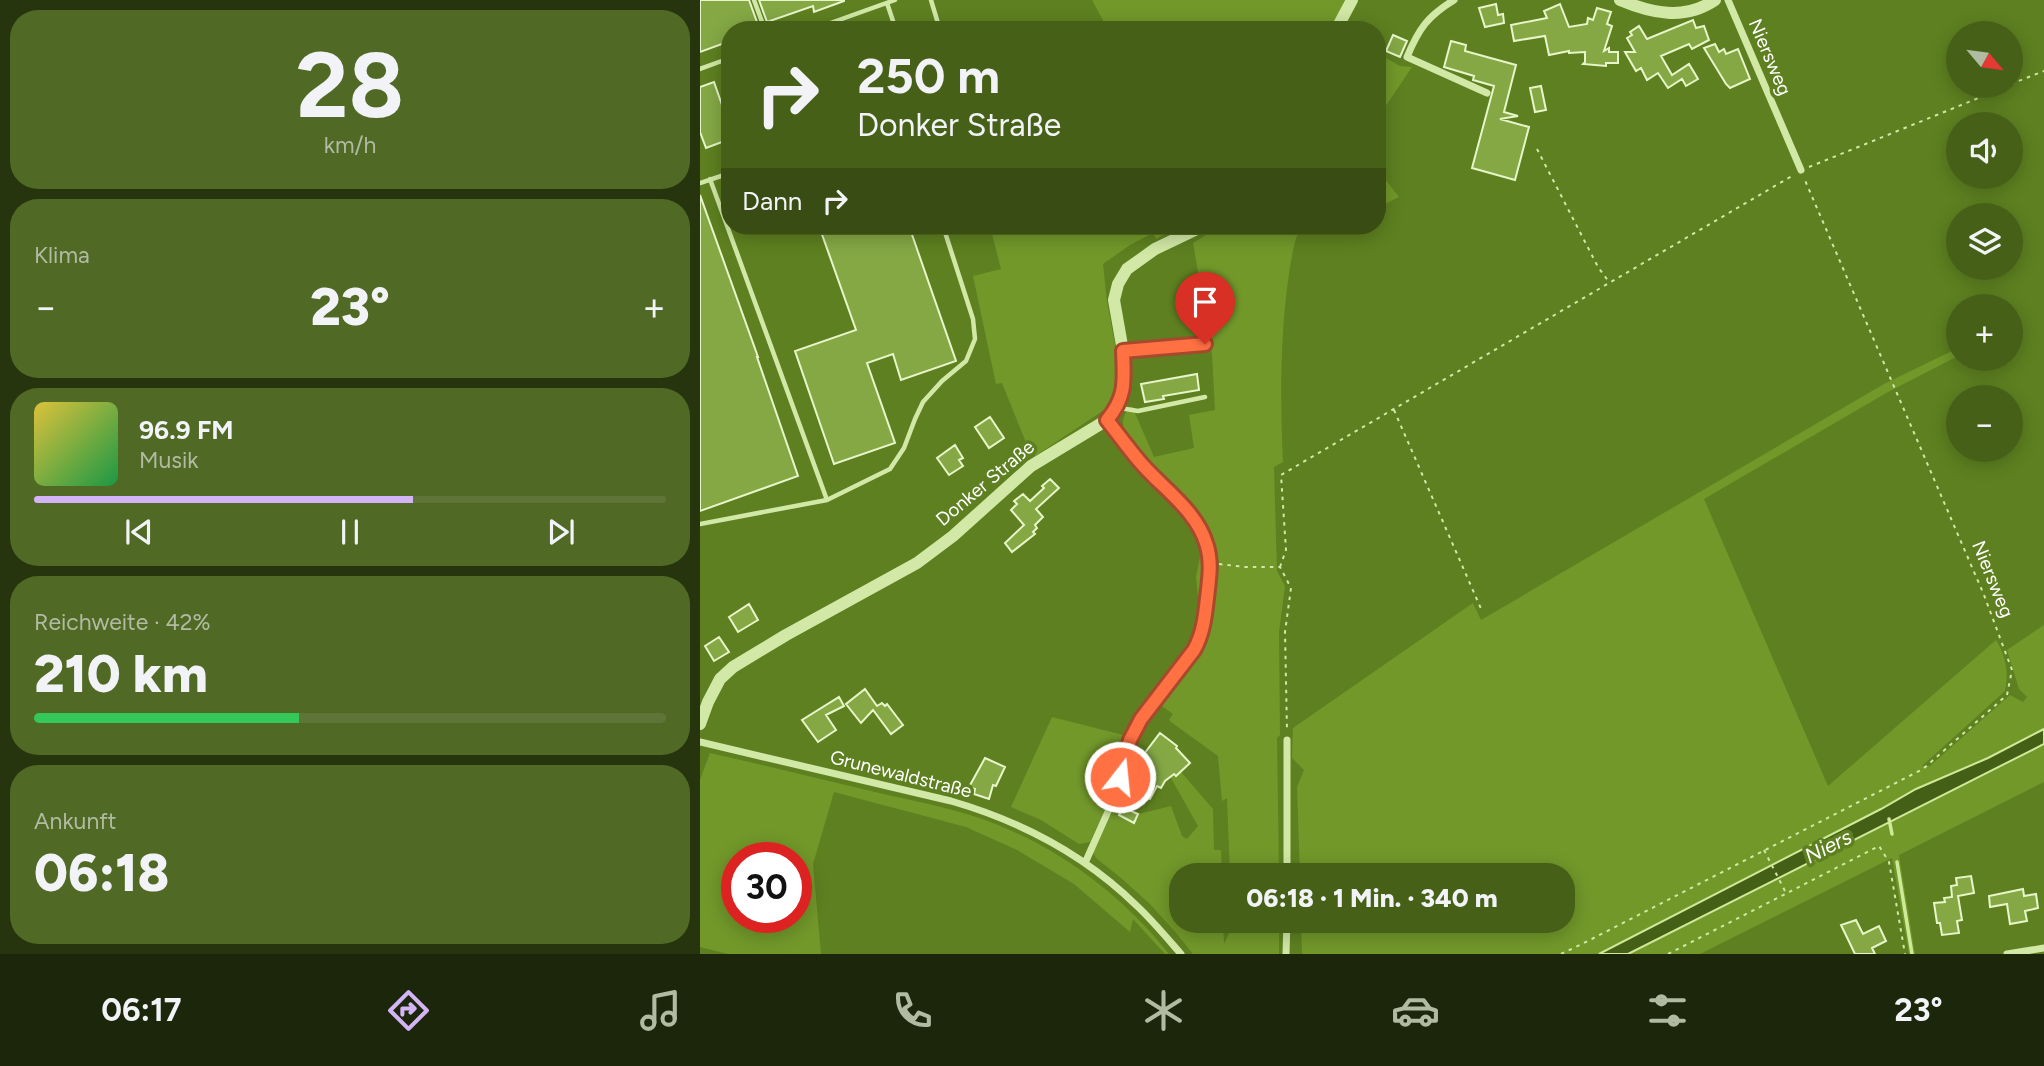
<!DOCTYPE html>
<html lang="de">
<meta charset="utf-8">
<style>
body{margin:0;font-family:Figtree,sans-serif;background:#506925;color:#f1f3f6;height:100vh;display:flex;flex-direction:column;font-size:26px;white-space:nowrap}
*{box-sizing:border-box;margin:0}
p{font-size:23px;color:#b0bba2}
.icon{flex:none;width:38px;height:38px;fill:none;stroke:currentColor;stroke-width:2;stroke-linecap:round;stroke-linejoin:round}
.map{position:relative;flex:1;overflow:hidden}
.sheet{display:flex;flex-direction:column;gap:10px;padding:10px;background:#26350d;width:700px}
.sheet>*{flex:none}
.banner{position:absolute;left:21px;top:21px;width:665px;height:214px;border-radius:28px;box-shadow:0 4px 18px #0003;background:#466018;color:#f1f3f6;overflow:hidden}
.needle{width:46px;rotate:119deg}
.controls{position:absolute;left:1246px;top:21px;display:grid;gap:14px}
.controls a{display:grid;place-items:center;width:77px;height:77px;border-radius:50%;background:#466018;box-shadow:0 4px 18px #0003;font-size:35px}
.speed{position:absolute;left:21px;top:842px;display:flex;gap:14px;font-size:35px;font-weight:700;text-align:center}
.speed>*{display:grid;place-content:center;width:91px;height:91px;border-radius:50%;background:#466018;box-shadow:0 4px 18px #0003;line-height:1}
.speed .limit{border:10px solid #d22;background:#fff;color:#111}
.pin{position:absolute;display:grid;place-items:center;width:60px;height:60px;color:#fff;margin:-72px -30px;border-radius:50% 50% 50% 0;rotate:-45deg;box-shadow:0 0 7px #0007}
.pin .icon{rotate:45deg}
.me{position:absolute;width:77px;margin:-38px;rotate:16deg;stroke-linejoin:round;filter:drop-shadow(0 0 5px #0008)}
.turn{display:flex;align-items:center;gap:24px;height:147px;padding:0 21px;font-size:32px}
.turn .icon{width:91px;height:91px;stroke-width:2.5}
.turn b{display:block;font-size:49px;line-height:60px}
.then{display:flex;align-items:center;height:66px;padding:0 21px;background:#0003;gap:14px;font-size:26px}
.big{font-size:52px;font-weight:800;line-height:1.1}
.sheet .tile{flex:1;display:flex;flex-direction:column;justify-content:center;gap:10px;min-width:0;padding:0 24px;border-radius:28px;background:#506925}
.sheet .dial{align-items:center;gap:0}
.dial b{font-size:91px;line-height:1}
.song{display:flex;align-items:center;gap:21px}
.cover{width:84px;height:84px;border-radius:10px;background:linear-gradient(135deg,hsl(50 70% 55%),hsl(140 70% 35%))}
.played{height:7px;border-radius:4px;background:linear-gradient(90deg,#d3b4f6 60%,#5e7537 60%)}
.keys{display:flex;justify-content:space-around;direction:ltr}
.heat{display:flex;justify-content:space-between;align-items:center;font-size:38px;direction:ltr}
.charge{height:10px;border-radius:5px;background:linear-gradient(90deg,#34c759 42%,#5e7537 0)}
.trip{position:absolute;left:469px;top:863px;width:406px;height:70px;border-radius:28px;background:#466018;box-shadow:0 4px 18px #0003;font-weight:800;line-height:70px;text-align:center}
.menu{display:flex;height:112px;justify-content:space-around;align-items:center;background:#1c260a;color:#b0bba2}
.menu .icon{width:49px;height:49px}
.menu .active{color:#d3b4f6}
.menu b{font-size:32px;color:#f1f3f6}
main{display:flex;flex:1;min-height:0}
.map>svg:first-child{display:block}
</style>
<main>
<section class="sheet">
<div class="tile dial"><b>28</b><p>km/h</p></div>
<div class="tile"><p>Klima</p>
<div class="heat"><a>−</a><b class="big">23°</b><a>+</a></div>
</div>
<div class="tile">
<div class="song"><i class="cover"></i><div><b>96.9 FM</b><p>Musik</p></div></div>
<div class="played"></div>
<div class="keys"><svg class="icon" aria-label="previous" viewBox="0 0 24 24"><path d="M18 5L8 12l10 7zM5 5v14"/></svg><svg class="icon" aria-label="pause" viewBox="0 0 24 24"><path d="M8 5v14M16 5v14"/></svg><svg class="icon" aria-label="next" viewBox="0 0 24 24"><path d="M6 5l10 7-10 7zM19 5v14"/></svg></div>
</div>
<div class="tile"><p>Reichweite · 42%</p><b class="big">210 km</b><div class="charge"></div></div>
<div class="tile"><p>Ankunft</p><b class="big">06:18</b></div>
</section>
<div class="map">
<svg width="1344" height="954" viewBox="0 0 1344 954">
<rect width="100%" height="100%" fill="#5e8020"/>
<!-- green -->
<path fill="#72982a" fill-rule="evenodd" d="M392,0h254l-15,30h-243l17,-6z
M677,53l23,13 12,1 -35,52z
M677,169l22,28 -22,11z
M290,226h190l-24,13 -3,-6 -23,12 -27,19 4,38 14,74 -1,11 -7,17 -78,52 -1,-3 -3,2 -29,-72 -6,1 -23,-108 28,-7z
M521,226h81c-8,12 -9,26 -12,41 -10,64 -10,130 -7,195l-9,5 3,104 8,15 -6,46 1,103 -3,3 2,137h-49l-3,-77 -5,3 -4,-45 -47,-34 -2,-2 4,-6 -17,-12 43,-55 12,-71 8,-8v-7l-5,-4c-8,-16 -14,-34 -24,-49 -15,-21 -93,-75 -58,-102l22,51 40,-9 -5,-33 26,-5 -3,-56 -19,-111z
M1258,348v8l-70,36 -184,107 124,287 168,-146c10,16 13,34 9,51l-83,75h8l80,-71 13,7 4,-5 -8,-8 -12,-39 37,-25v104l-56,29 -72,31 -35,20 -282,145h-297l-1,-33 262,-1v-45h-263l-3,-88 7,-17 -12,-12 1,-30 180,-125 8,17 403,-236z
M503,543l4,20 -6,62 -5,-48z
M494,647l-55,71 -26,74 -23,50 -11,2 -38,-24 -30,-13 41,-90 75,19c9,-26 48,-67 67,-89z
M1344,744v38l-145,73 16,99h-6l-17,-96 -192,96h-72z
M10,753c53,12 107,25 161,38 33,8 67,14 99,24 79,25 148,75 199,139h-4l-32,-35 -3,13 -56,-48 -57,-34 -51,-23 -132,-35 -21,72 8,90h-93l-28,-7v-167zM37,858h59v59h-59z
M467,768l9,8 5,-4 32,37 1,41h7l1,25h-41v45l42,1 1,23 8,-17 -2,-1v-5h49v33h-86l-16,-20 -27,-30 -29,-26 -25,-20 -3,-5 19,-41 22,11 5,-9 32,-8 11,30 5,3 11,-13 -31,-55z"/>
<!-- water -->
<path fill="#446016" stroke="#cfe999" stroke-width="2" d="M1344,729v15l-416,210h-29l282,-145 35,-20 72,-31z"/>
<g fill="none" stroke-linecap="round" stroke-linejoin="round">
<!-- stream -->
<path stroke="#cfe999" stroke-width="3.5" d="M1189,819l3,15
M1197,862l15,92"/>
</g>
<!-- building -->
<path fill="#85a845" stroke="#e7f6c9" stroke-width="2" d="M0,0h49l9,25 -3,1 1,4h-26v11l-30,11z
M59,0h85v1l-30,11 -1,-6 -46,16z
M796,4l2,11 5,-1 1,9 -19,4 -6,-19z
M860,4l9,23 18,-3 1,-6 5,2 4,-12 14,4 -4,12 5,2 -8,25 5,-3v4h9v11h-12v3l-23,-2 2,-2v-10l-16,1v-2l-20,4 -4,-19 -31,5 -3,-16 36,-7 -3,-7z
M993,20l3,8 8,-2 5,14 -17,9 -3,-5 -28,12 11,19 17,-11 9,15 -12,7 -4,-7 -14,9 -10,-15 -11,7 -6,-12 -5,3 -11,-19h10l-8,-14 5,-3 -2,-3 9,-6 8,13z
M693,35l14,6 -7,16 -14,-6z
M751,41l15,4 -1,6 51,14 -12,47 14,4 -18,3 29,8 -14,53 -43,-12 22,-82 -21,-6 1,-4 -30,-9z
M1015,44l4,8 5,-3 2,5 12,-5 12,30 -20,9 -4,-4 -22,-36z
M14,82l16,46v11l-24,9 -6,-16v-45z
M841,86l5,24 -11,2 -5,-24z
M0,195l58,162h-1l41,119 -98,35z
M119,226h90l47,135 -55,19 -8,-26 -26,9 28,80 -61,21 -39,-113 61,-21z
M497,374l2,16 -36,6 1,3 -19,3 -4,-18z
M290,417l14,21 -15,10 -14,-21z
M255,445l8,13 -4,2 4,6 -14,9 -12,-17z
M350,479l9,9 -23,21 7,8 -8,8 2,3 -4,4 2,2 -23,18 -7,-9 19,-18 -13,-15 6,-6 -3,-3 9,-7 7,7 14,-13 -2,-2z
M49,604l9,16 -20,12 -9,-15z
M19,637l10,15 -15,9 -9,-15z
M165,689l12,17 5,-3 3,3 2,-2 16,21 -12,9 -18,-24 -12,13 -15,-19z
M139,697l5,9 -18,9 10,15 -18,12 -16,-22z
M460,733l17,13 -1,2 14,15 -14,13 -2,-2 -9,7 -4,7 -4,-2 -7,13 -11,-5 -8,17 7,3 -4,9 -15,-8 23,-49 -4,-4z
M285,758l20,9 -9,19 -3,-1 -4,14 -15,-5 1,-5 -6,-2z
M1271,876l3,17 -16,3 4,24 -5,1 2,12 -17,2 -2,-12h-3l-3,-20 11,-1 -1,-4 8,-1 -1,-11 6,-1 -1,-7z
M1323,889l1,7 12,-2 2,14 -13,3 2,10 -17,3 -3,-20 -17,3 -1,-11z
M1156,920l7,14 16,-8 7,15 -14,7 3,6h-20l-14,-29z"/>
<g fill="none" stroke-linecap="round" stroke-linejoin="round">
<!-- path -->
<path stroke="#d1e8a6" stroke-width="2" stroke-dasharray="3.5 5" stroke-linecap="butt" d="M1311,84l33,-13
M837,149l61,118 11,15
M1109,167l199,-81
M694,410l88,201
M519,564l26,3h35l11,21 -6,44 2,99
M580,567l6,-17 -5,-75 511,-299
M1064,850l21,41
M861,954l21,-10 341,-175 84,-74 5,-25 -28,-75 -180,-417
M968,954l211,-108 10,16 16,92"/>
<!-- service -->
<path stroke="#d1e8a6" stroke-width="4.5" d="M54,0l11,30
M231,0l9,30
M187,3l9,27
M111,30l84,-30
M0,69l30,-11
M10,179l117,321
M0,183l30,-10
M426,351l79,-7
M420,408l18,3 67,-14
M0,524l127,-24 63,-31 14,-21 11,-29 8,-17 19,-21 24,-20 9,-22 -2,-20 -30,-93"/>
<!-- minor -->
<path stroke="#d1e8a6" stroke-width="7" d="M754,0c-26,16 -35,28 -47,57l80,36
M1028,0l73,170
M0,742l251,59c69,20 134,54 186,105 16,15 30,32 44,48
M385,863l30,-67 15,-56 11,-21 53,-69c9,-16 11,-33 13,-52 2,-18 5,-35 0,-52 -10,-36 -44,-57 -67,-84 -11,-13 -22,-28 -33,-42
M587,875v-135
M586,954l1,-34
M1307,954l37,-6"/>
<!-- tertiary -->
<path stroke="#d1e8a6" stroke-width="12" d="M920,0c31,13 64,21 95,0
M636,30l16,-30
M0,724l8,-22 12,-23 13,-12 53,-32 131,-72 36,-27 78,-70 76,-46 10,-12 8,-24 -2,-33 -9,-51 4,-16 9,-15 28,-20 48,-23"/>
</g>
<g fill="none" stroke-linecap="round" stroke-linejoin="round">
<!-- route casing -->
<g stroke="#a6492c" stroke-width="18">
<path id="route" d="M420,777l10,-37 11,-21 53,-69c9,-16 11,-33 13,-52 2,-18 5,-35 0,-52 -10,-36 -44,-57 -67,-84 -11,-13 -22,-28 -33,-42 20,-24 17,-40 16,-69l82,-7"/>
</g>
<!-- route -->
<use href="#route" stroke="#ff7043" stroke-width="12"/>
</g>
<g text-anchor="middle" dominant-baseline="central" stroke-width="7" stroke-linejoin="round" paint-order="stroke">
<!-- street labels -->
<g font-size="19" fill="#fff" stroke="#5e8020">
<text transform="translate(1070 57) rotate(67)">Niersweg</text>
<text transform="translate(285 483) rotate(-40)">Donker Straße</text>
<text transform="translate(1293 579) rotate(68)">Niersweg</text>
<text transform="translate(201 774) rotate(14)">Grunewaldstraße</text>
</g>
<!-- water labels -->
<g font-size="21" font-style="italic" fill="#fdfefb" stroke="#5e8020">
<text transform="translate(1128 846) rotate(-27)">Niers</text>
</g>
</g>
</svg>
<div class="controls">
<a><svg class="needle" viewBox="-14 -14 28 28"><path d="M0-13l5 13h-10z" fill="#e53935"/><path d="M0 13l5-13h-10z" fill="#b0bba2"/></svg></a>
<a><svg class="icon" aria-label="sound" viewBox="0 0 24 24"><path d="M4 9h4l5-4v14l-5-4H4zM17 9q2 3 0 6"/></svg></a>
<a><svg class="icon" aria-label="layers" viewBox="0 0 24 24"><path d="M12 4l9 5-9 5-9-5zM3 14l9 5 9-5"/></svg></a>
<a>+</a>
<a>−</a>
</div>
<div class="speed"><div class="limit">30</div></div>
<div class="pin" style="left:505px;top:344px;background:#d93025"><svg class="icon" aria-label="arrive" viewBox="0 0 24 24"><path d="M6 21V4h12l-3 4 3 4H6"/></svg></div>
<svg class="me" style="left:420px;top:777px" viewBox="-20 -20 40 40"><circle r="17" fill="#ff7043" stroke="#fff" stroke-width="3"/><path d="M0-11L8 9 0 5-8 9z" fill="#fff"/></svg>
<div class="trip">06:18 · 1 Min. · 340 m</div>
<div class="banner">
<div class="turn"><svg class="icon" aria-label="right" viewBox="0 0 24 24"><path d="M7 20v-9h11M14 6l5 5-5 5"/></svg><div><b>250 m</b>Donker Straße</div></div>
<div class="then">Dann<svg class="icon" aria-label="right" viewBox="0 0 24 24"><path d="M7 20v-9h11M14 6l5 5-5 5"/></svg></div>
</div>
</div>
</main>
<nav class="menu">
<b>06:17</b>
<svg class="icon active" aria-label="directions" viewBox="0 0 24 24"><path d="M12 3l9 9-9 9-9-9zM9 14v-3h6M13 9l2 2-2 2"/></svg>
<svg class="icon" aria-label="music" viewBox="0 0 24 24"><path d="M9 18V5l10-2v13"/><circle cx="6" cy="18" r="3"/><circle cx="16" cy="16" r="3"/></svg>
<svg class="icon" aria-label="phone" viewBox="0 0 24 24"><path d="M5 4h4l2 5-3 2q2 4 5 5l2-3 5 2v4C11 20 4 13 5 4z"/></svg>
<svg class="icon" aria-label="climate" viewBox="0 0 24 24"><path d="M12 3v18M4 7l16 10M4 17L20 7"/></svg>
<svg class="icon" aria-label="car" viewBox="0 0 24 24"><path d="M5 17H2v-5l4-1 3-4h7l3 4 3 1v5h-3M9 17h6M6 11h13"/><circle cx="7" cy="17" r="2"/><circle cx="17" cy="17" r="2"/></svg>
<svg class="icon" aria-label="filters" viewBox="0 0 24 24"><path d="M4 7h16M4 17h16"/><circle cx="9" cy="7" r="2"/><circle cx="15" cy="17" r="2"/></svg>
<b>23°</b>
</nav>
